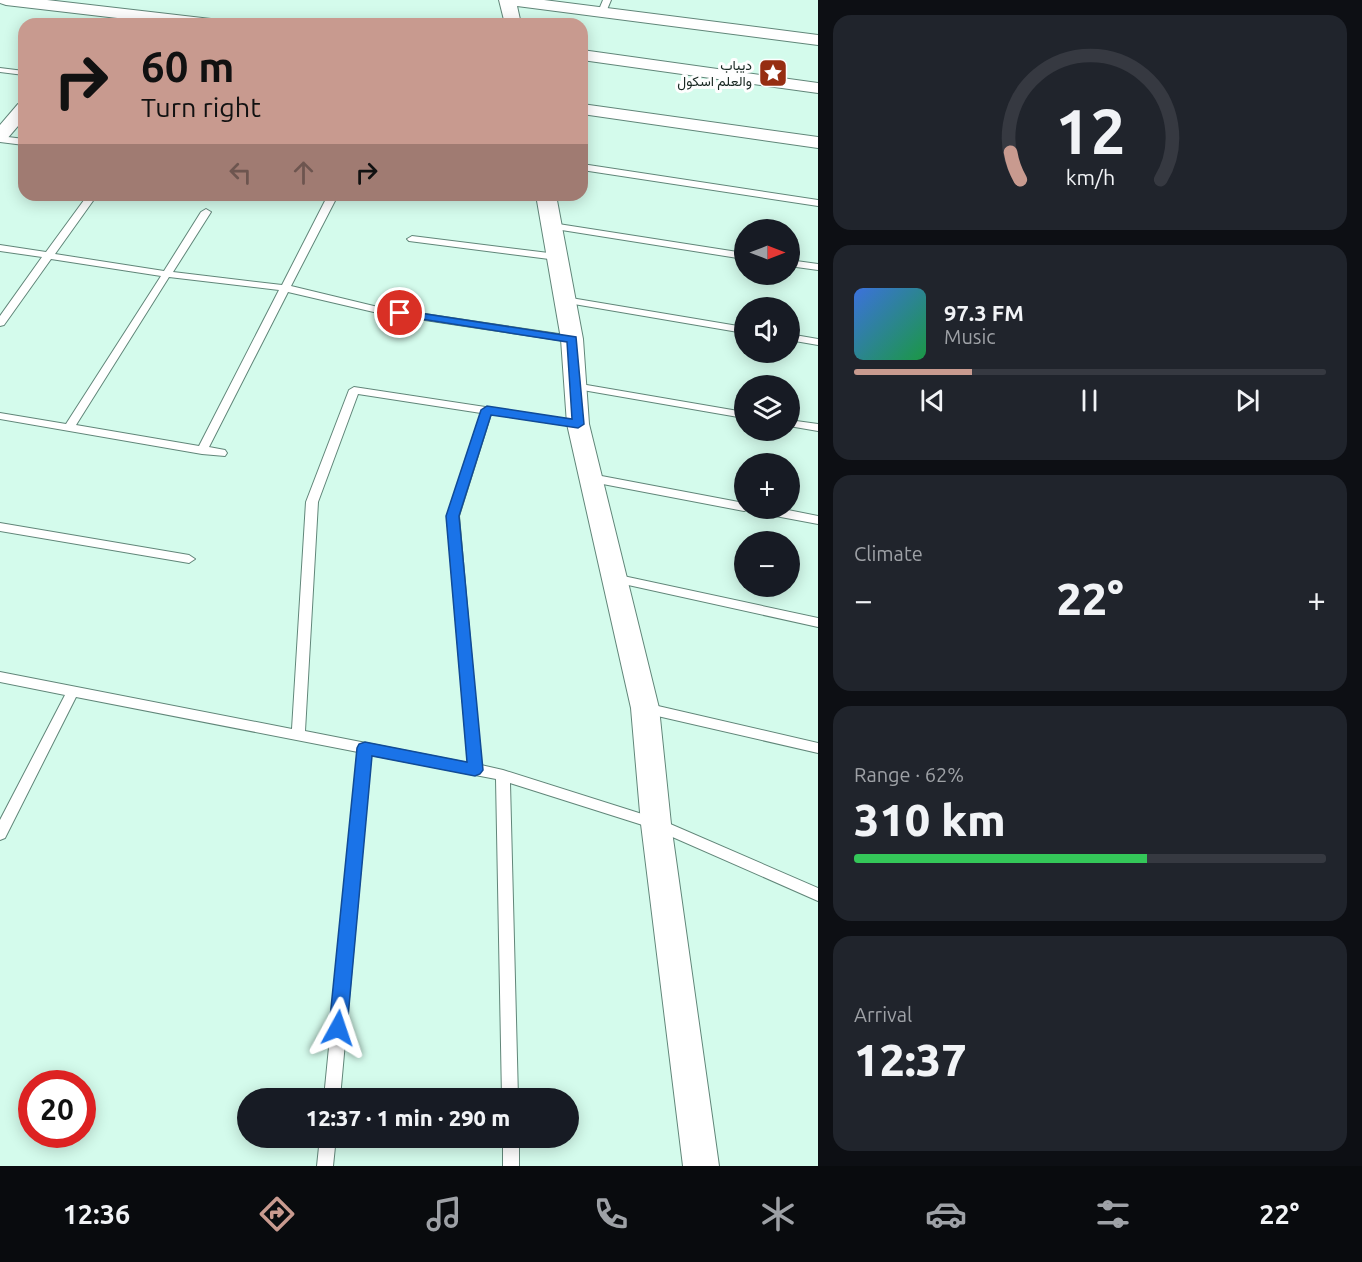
<!DOCTYPE html>
<meta charset="utf-8">
<style>
body{margin:0;font-family:Ubuntu,Vazirmatn,sans-serif;background:#20242c;color:#f1f3f6;height:100vh;display:flex;flex-direction:column;font-size:22px;white-space:nowrap}
*{box-sizing:border-box;margin:0}
p{font-size:20px;color:#9ea1a6}
.icon{flex:none;width:33px;height:33px;fill:none;stroke:currentColor;stroke-width:2;stroke-linecap:round;stroke-linejoin:round}
.map{position:relative;flex:1;overflow:hidden}
.drawer{display:flex;flex-direction:column;gap:15px;padding:15px;background:#0d0f14;width:544px}
.drawer>*{flex:none}
.banner{position:absolute;left:18px;top:18px;width:570px;height:183px;border-radius:18px;box-shadow:0 3px 15px #0003;background:#c89a8f;color:#111;overflow:hidden}
.needle{width:39px;rotate:90deg}
.tools{position:absolute;left:734px;top:219px;display:grid;gap:12px}
.tools a{display:grid;place-items:center;width:66px;height:66px;border-radius:50%;background:#171b24;box-shadow:0 3px 15px #0003;font-size:30px}
.speed{position:absolute;left:18px;top:1070px;display:flex;gap:12px;font-size:30px;font-weight:700;text-align:center}
.speed>*{display:grid;place-content:center;width:78px;height:78px;border-radius:50%;background:#171b24;box-shadow:0 3px 15px #0003;line-height:1}
.speed .limit{border:9px solid #d22;background:#fff;color:#111}
.pin{position:absolute;display:grid;place-items:center;width:51px;height:51px;color:#fff;margin:-26px;border:3px solid #fff;border-radius:50%;box-shadow:0 2px 6px #0007}
.me{position:absolute;width:66px;margin:-33px;rotate:5deg;stroke-linejoin:round;filter:drop-shadow(0 0 4px #0008)}
.turn{display:flex;align-items:center;gap:21px;height:126px;padding:0 24px;font-size:27px}
.turn .icon{width:78px;height:78px;stroke-width:2.5}
.turn b{display:block;font-size:42px;line-height:51px}
.lanes{display:flex;align-items:center;height:57px;padding:0 24px;background:#0003;justify-content:center;gap:30px;direction:ltr}
.lanes .off{opacity:.35}
.big{font-size:45px;font-weight:800;line-height:1.1}
.drawer .card{flex:1;display:flex;flex-direction:column;justify-content:center;gap:9px;min-width:0;padding:0 21px;border-radius:18px;background:#20242c}
.drawer .dial{align-items:center;gap:0}
.dial svg{height:156px;overflow:visible;fill:none;stroke:#363941;stroke-width:7;stroke-linecap:round;text-anchor:middle}
.dial text{fill:#f1f3f6;stroke:none}
.song{display:flex;align-items:center;gap:18px}
.cover{width:72px;height:72px;border-radius:9px;background:linear-gradient(135deg,hsl(220 70% 55%),hsl(140 70% 35%))}
.played{height:6px;border-radius:3px;background:linear-gradient(90deg,#c89a8f 25%,#363941 25%)}
.keys{display:flex;justify-content:space-around;direction:ltr}
.heat{display:flex;justify-content:space-between;align-items:center;font-size:33px;direction:ltr}
.charge{height:9px;border-radius:4px;background:linear-gradient(90deg,#34c759 62%,#363941 0)}
.trip{position:absolute;left:237px;top:1088px;width:342px;height:60px;border-radius:30px;background:#171b24;box-shadow:0 3px 15px #0003;font-weight:800;line-height:60px;text-align:center}
.dock{display:flex;height:96px;justify-content:space-around;align-items:center;background:#090b0e;color:#9ea1a6}
.dock .icon{width:42px;height:42px}
.dock .current{color:#c89a8f}
.dock b{font-size:27px;color:#f1f3f6}
main{display:flex;flex:1;min-height:0}
.map>svg:first-child{display:block}
</style>
<main>
<div class="map">
<svg width="818" height="1166" viewBox="0 0 818 1166">
<rect width="100%" height="100%" fill="#d4fbec"/>
<g fill="none" stroke-linecap="round" stroke-linejoin="round">
<!-- lane casing -->
<g stroke="#618679" stroke-width="2">
<path id="lane" d="M603,0h8l-5,12 -4,2 -4,-2z
M0,68l24,3v4l-24,-3z
M0,136l24,3v6l-24,-3z
M582,164l236,36v6l-236,-36z
M90,195l5,3 -40,56 109,17 37,-59 5,-3 5,3 -38,60 109,13 46,-90h10l-47,91 87,21 194,29 5,3 -5,3 -194,-29 -90,-21 -79,155 16,3 2,3 -2,3 -23,-2 -202,-35v-6l66,11 95,-148 -110,-17 -47,66 -4,1v-10l42,-59 -42,-6v-6l46,7 41,-56zM169,277l110,13 -80,156 -123,-21z
M552,223l192,30v6l-195,-31 -2,-2z
M412,236l145,18 5,3 -5,3 -148,-19 -2,-2z
M789,260l29,4v6l-29,-4z
M565,297l179,30v6l-182,-31v-4z
M789,334l29,5v6l-29,-5z
M575,383l169,29v6l-173,-30 -1,-2 1,-2z
M354,387l224,34 5,3 -5,3 -87,-13 -32,102 22,249 22,5 158,50 157,68v13l-166,-73 -142,-45 8,315h-16l-6,-319 -125,-24 -31,343h-16l34,-346 -282,-55 -71,141 -5,2v-20l65,-125 -65,-13v-10l292,57 14,-227 43,-112zM358,394l123,19 -34,103 21,247 -163,-32 13,-229z
M789,420l29,4v7l-29,-5z
M591,474l153,29v5h34l40,8v8l-64,-12 -5,-3 -5,2 -157,-30 -2,-3z
M0,523l189,32 6,4 -6,4 -189,-32z
M614,574l204,44v9l-208,-46 -2,-3 2,-3z
M645,703l173,40v10l-178,-41 -1,-4 1,-4z
M320,1137h16l-3,29h-16z
M503,1137h16v29h-16z"/>
</g>
<!-- street casing -->
<g stroke="#618679" stroke-width="2">
<path id="street" d="M0,0h47l164,19 8,5h-50l-163,-19 -6,-2z
M499,0h45l274,35v10l-301,-39 4,18h-16z
M582,50l236,33v10l-236,-33z
M24,103v16l-18,21 -6,1v-16l18,-21z
M582,104l236,33v11l-236,-34z
M536,195h20l27,144 6,85 70,284 12,116 48,342h-36l-42,-342 -10,-116 -64,-284 -6,-85z"/>
</g>
<!-- lane -->
<use href="#lane" fill="#fff" fill-rule="evenodd"/>
<!-- street -->
<use href="#street" fill="#fff" fill-rule="evenodd"/>
</g>
<!-- route -->
<path fill="#1a73e8" stroke="#114b97" stroke-width="1.5" d="M400,310l176,27 8,87 -6,4 -87,-13 -32,101 24,254 -3,4 -5,2 -103,-20 -25,272 -3,6 -6,2 -6,-2 -3,-6 28,-280 2,-4 6,-2 102,20 -21,-246 35,-106 6,-4 85,13 -5,-77 -171,-27v-4z"/>
<!-- icons -->
<defs>
<g id="sight-square" transform="scale(1.5)"><rect x="-9" y="-9" width="18" height="18" rx="4" fill="#962e12" stroke="#fefefe"/><path d="M0-6L1.8-2.2L6-1.7L2.9 1.2L3.7 5.4L0 3.3L-3.7 5.4L-2.9 1.2L-6-1.7L-1.8-2.2Z" fill="#fff"/></g>
</defs>
<g fill-rule="evenodd">
<use href="#sight-square" x="773" y="73"/>
</g>
<g text-anchor="middle" dominant-baseline="central" stroke-width="6" stroke-linejoin="round" paint-order="stroke">
<!-- far-poi labels -->
<g font-size="14" fill="#182721" stroke="#fefefe" text-anchor="end">
<text x="752" y="65">ديباب<tspan x="752" dy="16">والعلم اسكول</tspan></text>
</g>
</g>
</svg>
<div class="tools">
<a><svg class="needle" viewBox="-14 -14 28 28"><path d="M0-13l5 13h-10z" fill="#e53935"/><path d="M0 13l5-13h-10z" fill="#9ea1a6"/></svg></a>
<a><svg class="icon" aria-label="sound" viewBox="0 0 24 24"><path d="M4 9h4l5-4v14l-5-4H4zM17 9q2 3 0 6"/></svg></a>
<a><svg class="icon" aria-label="layers" viewBox="0 0 24 24"><path d="M12 4l9 5-9 5-9-5zM3 14l9 5 9-5"/></svg></a>
<a>+</a>
<a>−</a>
</div>
<div class="speed"><div class="limit">20</div></div>
<div class="pin" style="left:400px;top:313px;background:#d93025"><svg class="icon" aria-label="arrive" viewBox="0 0 24 24"><path d="M6 21V4h12l-3 4 3 4H6"/></svg></div>
<svg class="me" style="left:338px;top:1028px" viewBox="-20 -20 40 40"><path d="M0-17L14 15 0 8-14 15z" fill="#1a73e8" stroke="#fff" stroke-width="4"/></svg>
<div class="trip">12:37 · 1 min · 290 m</div>
<div class="banner">
<div class="turn"><svg class="icon" aria-label="right" viewBox="0 0 24 24"><path d="M7 20v-9h11M14 6l5 5-5 5"/></svg><div><b>60 m</b>Turn right</div></div>
<div class="lanes"><svg class="icon off" aria-label="left" viewBox="0 0 24 24"><path d="M17 20v-9H6M10 6l-5 5 5 5"/></svg><svg class="icon off" aria-label="ahead" viewBox="0 0 24 24"><path d="M12 20V5M6 11l6-6 6 6"/></svg><svg class="icon" aria-label="right" viewBox="0 0 24 24"><path d="M7 20v-9h11M14 6l5 5-5 5"/></svg></div>
</div>
</div>
<section class="drawer">
<div class="card dial"><svg viewBox="0 0 100 80">
<path d="M14 69A42 42 0 1 1 86 69"/>
<path d="M14 69A42 42 0 0 1 9 55" stroke="#c89a8f"/>
<text x="50" y="56" font-size="32" font-weight="700">12</text>
<text x="50" y="72" font-size="11">km/h</text>
</svg></div>
<div class="card">
<div class="song"><i class="cover"></i><div><b>97.3 FM</b><p>Music</p></div></div>
<div class="played"></div>
<div class="keys"><svg class="icon" aria-label="previous" viewBox="0 0 24 24"><path d="M18 5L8 12l10 7zM5 5v14"/></svg><svg class="icon" aria-label="pause" viewBox="0 0 24 24"><path d="M8 5v14M16 5v14"/></svg><svg class="icon" aria-label="next" viewBox="0 0 24 24"><path d="M6 5l10 7-10 7zM19 5v14"/></svg></div>
</div>
<div class="card"><p>Climate</p>
<div class="heat"><a>−</a><b class="big">22°</b><a>+</a></div>
</div>
<div class="card"><p>Range · 62%</p><b class="big">310 km</b><div class="charge"></div></div>
<div class="card"><p>Arrival</p><b class="big">12:37</b></div>
</section>
</main>
<nav class="dock">
<b>12:36</b>
<svg class="icon current" aria-label="directions" viewBox="0 0 24 24"><path d="M12 3l9 9-9 9-9-9zM9 14v-3h6M13 9l2 2-2 2"/></svg>
<svg class="icon" aria-label="music" viewBox="0 0 24 24"><path d="M9 18V5l10-2v13"/><circle cx="6" cy="18" r="3"/><circle cx="16" cy="16" r="3"/></svg>
<svg class="icon" aria-label="phone" viewBox="0 0 24 24"><path d="M5 4h4l2 5-3 2q2 4 5 5l2-3 5 2v4C11 20 4 13 5 4z"/></svg>
<svg class="icon" aria-label="climate" viewBox="0 0 24 24"><path d="M12 3v18M4 7l16 10M4 17L20 7"/></svg>
<svg class="icon" aria-label="car" viewBox="0 0 24 24"><path d="M5 17H2v-5l4-1 3-4h7l3 4 3 1v5h-3M9 17h6M6 11h13"/><circle cx="7" cy="17" r="2"/><circle cx="17" cy="17" r="2"/></svg>
<svg class="icon" aria-label="filters" viewBox="0 0 24 24"><path d="M4 7h16M4 17h16"/><circle cx="9" cy="7" r="2"/><circle cx="15" cy="17" r="2"/></svg>
<b>22°</b>
</nav>
